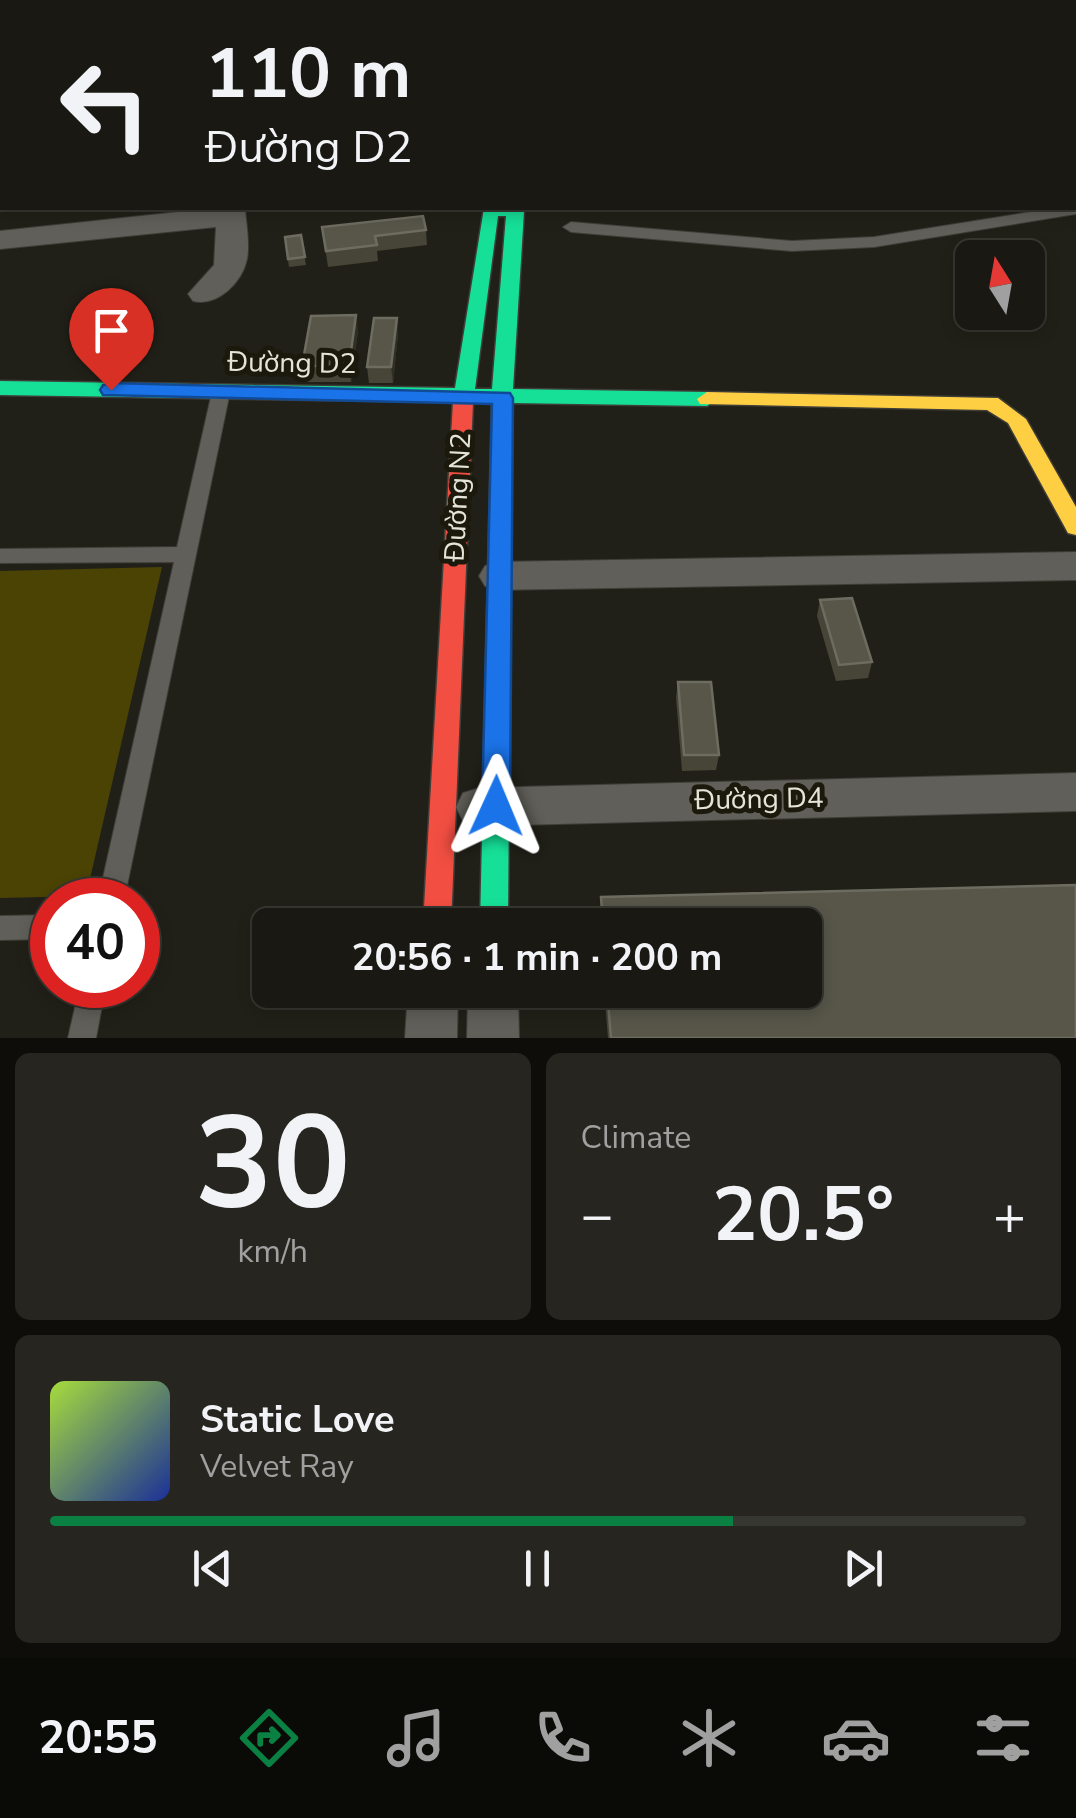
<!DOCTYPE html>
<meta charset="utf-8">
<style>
body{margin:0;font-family:"Nunito Sans",sans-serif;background:#262520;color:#f1f3f6;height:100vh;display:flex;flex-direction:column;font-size:38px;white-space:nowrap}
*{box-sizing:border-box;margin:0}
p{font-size:32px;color:#9fa09f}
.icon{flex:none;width:55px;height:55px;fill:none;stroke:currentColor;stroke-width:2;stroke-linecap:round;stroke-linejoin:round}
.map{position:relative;height:1038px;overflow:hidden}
.details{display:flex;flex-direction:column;gap:15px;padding:15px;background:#0e0d0a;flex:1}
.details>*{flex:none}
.top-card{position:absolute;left:0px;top:0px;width:1078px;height:210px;box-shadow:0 5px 15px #0003,0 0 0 2px #373732;background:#191812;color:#f1f3f6;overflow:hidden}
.needle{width:65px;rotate:349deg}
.tools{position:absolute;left:955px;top:240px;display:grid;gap:20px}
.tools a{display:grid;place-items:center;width:90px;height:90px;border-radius:15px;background:#191812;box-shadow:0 5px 15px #0003,0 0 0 2px #373732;font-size:50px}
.speed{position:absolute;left:30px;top:878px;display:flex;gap:20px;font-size:50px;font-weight:700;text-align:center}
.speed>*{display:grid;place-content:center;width:130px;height:130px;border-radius:50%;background:#191812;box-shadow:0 5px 15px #0003,0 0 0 2px #373732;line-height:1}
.speed .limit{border:15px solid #d22;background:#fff;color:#111}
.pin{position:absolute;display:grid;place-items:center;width:85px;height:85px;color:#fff;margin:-102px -42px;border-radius:50% 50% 50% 0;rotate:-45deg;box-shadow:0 0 10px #0007}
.pin .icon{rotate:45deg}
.me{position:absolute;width:110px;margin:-55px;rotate:1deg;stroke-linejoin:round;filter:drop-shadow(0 0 8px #0008)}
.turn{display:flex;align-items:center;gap:35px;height:210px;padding:0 40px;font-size:45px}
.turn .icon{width:130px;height:130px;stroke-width:2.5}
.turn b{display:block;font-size:70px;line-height:85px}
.big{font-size:75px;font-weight:700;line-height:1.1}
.details .tile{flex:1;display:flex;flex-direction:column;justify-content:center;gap:15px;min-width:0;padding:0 35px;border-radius:15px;background:#262520}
.details .dial{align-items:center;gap:0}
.dial b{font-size:130px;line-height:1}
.song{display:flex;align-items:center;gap:30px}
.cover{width:120px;height:120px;border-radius:15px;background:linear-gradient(135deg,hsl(80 70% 55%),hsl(230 70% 35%))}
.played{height:10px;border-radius:5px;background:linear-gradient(90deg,#0b8043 70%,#373732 70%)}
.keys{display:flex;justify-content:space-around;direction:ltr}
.heat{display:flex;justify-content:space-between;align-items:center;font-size:55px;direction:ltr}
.details .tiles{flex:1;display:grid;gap:15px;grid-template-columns:1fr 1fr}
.tile:last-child{grid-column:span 2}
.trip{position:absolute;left:252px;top:908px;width:570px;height:100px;border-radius:15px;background:#191812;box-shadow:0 5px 15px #0003,0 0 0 2px #373732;font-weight:700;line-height:100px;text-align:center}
.tabs{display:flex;height:160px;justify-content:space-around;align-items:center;background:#0a0a07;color:#9fa09f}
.tabs .icon{width:70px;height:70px}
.tabs .current{color:#0b8043}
.tabs b{font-size:45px;color:#f1f3f6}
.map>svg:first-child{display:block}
</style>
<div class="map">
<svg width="1076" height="1038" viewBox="0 0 1076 1038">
<rect width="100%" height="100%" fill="#212018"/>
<!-- green -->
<path fill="#4b4304" d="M162,567l-76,329 -86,2v-327z"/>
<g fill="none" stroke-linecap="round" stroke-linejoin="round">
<!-- lane casing -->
<g stroke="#3e3d37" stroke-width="2">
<path id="lane" d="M627,0h12l1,2h-12z
M658,0h12l1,2h-12z
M787,0h13l1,2h-13z
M1076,204v10l-202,33 -82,4 -221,-19 -8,-5 8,-5 221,19 82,-4 182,-29h19z
M221,386l9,6 -106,508h-26l76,-338 -174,1v-14l177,-2 35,-155z
M52,915v24l-52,1v-24z
M80,985h26l-10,53h-28z"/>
</g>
<!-- street casing -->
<g stroke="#3e3d37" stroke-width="2">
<path id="street" d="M207,0h24v2h-24z
M2,43v16l-2,1v-16z
M216,208h29c1,16 5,35 2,51 -5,24 -30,48 -54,42l-5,-7 26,-29 2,-38 -216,22v-18z
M1076,552v28l-577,10 -14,-4 -6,-10 6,-10 14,-4z
M1076,773v38l-597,15 -16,-5 -7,-14 7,-14 16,-5z
M408,990h50l-1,48h-52z
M468,990h50l1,48h-52z"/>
</g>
<!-- fast casing -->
<g stroke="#3e3d37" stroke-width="3">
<path id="fast" d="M981,0h15l1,2h-14z
M1034,0h15l1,2h-14z
M1075,35h1v9h-1z
M1075,103h1v12h-1z
M484,208h37l3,3 -11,178 194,3 10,7 -10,7 -195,-3 -4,522h-28l12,-523h-19l-10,7 -10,-7 -453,-7v-14l455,7zM498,216h8l-14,173h-17z"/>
</g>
<!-- slow casing -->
<g stroke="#3e3d37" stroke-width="3">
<path id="slow" d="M707,392l291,6 28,21 50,88v28l-8,-2 -60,-110 -21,-13 -287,-6 -3,-5z"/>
</g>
<!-- jam casing -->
<g stroke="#3e3d37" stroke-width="3">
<path id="jam" d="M463,395l10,7 -22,523h-28l30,-523z"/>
</g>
<!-- lane -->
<use href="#lane" fill="#605f59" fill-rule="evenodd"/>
<!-- street -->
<use href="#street" fill="#605f59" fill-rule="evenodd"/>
<!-- fast -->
<use href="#fast" fill="#16e098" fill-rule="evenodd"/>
<!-- slow -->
<use href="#slow" fill="#ffcf43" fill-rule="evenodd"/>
<!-- jam -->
<use href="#jam" fill="#f24e42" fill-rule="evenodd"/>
</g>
<!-- wall -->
<path fill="#464537" d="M322,227l104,3 1,15 -50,6 1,10 -50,6z
M301,235l5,30 -17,2 -4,-30z
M358,331l-7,51h-47l-2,-16z
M398,334l-5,49h-24l-2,-16z
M820,600l52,62 -4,16 -32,3 -19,-65z
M678,682l41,73 -3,15 -34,1 -6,-73z
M1076,885v153h-468l-4,-48h201v-65h-205l1,-28z"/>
<!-- shaded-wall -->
<path fill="#302f23" d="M356,315l2,16 -7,51 -2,-16z
M397,318l1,16 -5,49 -2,-16z"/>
<!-- building -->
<path fill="#575649" stroke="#6d6c60" stroke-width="2.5" d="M693,0h64l1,2h-64z
M423,216l3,14 -51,6 2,9 -51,6 -4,-24z
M301,235l4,22 -17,2 -3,-22z
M356,315l-7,51h-47l9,-50z
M374,318h23l-6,49h-24z
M852,598l20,64 -33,3 -19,-65z
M678,682h33l8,73h-35z
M1076,885v153h-465l-4,-48h198v-65h-202l-2,-28z"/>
<!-- route -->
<path fill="#1a73e8" stroke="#114b97" stroke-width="2.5" d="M111,383l399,10 3,5 -3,408 -4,8 -10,3 -10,-3 -4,-8 10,-402 -389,-9 -3,-5 3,-5z"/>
<g text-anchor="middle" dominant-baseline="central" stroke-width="10" stroke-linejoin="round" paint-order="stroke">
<!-- street labels -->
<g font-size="28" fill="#e5e4da" stroke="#1b190b">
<text transform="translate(292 363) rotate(1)">Đường D2</text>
<text transform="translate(458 497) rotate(-87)">Đường N2</text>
<text transform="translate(759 799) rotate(-1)">Đường D4</text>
</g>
</g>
</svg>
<div class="tools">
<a><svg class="needle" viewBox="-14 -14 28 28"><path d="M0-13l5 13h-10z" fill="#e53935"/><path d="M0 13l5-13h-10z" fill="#9fa09f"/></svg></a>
</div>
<div class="speed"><div class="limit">40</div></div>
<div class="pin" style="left:111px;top:390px;background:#d93025"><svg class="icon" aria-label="arrive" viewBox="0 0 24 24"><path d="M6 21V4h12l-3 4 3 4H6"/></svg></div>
<svg class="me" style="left:496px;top:806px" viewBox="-20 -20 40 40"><path d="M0-17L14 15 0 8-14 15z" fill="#1a73e8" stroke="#fff" stroke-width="4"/></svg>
<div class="trip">20:56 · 1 min · 200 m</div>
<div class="top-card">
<div class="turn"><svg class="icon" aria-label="left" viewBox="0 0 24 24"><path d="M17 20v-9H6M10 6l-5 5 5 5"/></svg><div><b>110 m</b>Đường D2</div></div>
</div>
</div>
<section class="details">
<div class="tiles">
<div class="tile dial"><b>30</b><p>km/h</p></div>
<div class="tile"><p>Climate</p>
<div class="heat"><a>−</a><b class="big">20.5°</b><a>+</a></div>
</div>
<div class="tile">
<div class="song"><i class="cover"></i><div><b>Static Love</b><p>Velvet Ray</p></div></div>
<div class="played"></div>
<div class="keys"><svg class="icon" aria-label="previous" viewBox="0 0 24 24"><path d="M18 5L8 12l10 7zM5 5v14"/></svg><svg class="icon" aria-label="pause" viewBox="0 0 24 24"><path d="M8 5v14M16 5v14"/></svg><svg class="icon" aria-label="next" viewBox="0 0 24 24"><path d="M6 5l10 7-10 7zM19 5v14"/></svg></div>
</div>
</div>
</section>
<nav class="tabs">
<b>20:55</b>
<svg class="icon current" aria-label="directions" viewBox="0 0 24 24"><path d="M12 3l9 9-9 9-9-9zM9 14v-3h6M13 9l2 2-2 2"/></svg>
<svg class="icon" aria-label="music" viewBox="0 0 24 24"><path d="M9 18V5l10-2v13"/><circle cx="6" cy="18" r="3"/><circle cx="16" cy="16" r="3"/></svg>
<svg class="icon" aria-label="phone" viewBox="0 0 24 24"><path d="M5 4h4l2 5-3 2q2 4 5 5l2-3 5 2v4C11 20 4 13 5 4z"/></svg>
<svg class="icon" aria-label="climate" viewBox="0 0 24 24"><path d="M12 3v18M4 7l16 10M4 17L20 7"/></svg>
<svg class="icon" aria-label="car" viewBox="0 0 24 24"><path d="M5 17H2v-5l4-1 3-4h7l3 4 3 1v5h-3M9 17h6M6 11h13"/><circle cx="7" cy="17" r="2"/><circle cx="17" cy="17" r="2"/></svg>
<svg class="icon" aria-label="filters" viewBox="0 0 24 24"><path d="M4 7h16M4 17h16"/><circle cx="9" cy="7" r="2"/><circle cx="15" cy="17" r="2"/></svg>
</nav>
